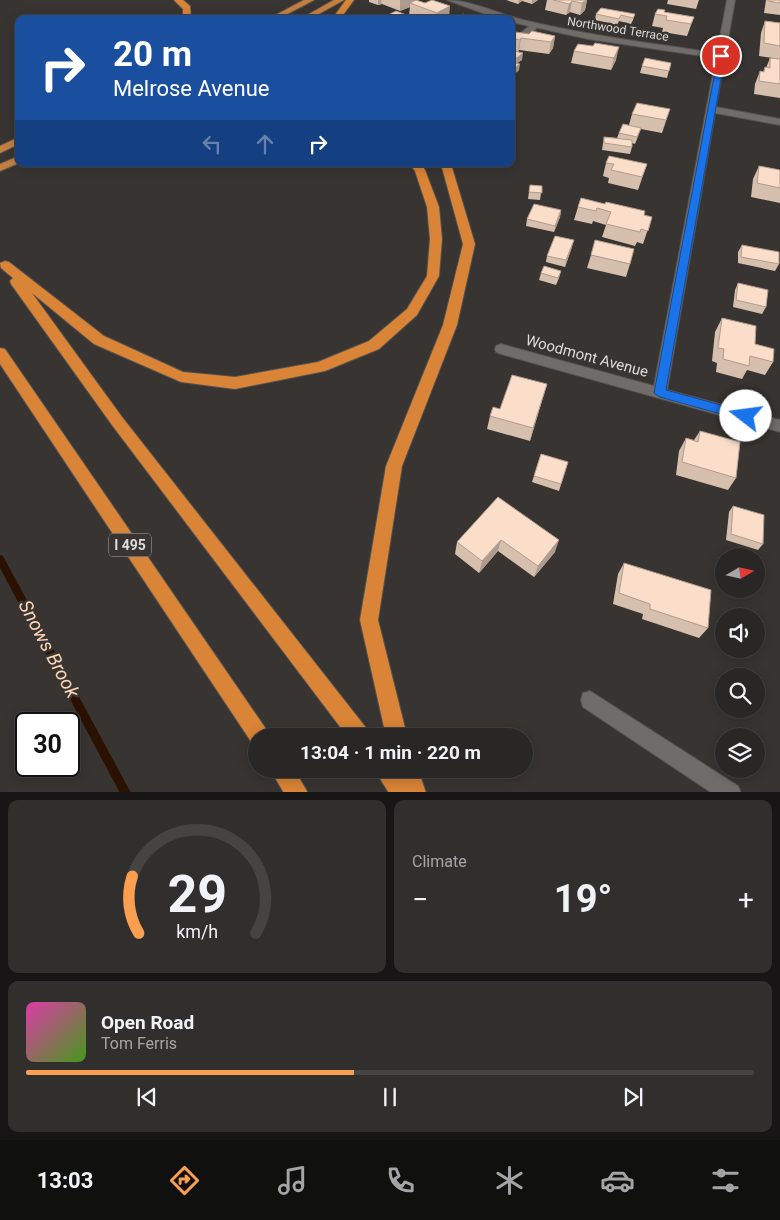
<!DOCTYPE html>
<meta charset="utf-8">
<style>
body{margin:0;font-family:Roboto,sans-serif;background:#312f2e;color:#f1f3f6;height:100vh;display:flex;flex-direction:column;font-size:19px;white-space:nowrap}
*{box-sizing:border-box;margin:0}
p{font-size:16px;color:#a5a5a7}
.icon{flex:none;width:28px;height:28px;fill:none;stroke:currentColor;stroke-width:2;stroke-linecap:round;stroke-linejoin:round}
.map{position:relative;height:792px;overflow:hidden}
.drawer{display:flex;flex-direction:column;gap:8px;padding:8px;background:#171515;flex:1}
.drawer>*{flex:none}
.hud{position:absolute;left:15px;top:15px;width:500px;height:152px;border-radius:10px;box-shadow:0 2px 12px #0003,0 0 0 1px #454443;background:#1a4fa0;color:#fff;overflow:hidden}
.needle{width:32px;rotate:81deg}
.tools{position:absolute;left:715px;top:548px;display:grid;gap:10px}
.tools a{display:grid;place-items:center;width:50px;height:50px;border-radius:50%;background:#292726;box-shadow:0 2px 12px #0003,0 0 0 1px #454443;font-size:25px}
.speed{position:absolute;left:15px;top:712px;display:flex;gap:10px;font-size:25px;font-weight:700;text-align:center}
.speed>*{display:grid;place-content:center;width:65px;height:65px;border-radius:50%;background:#292726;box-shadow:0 2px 12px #0003,0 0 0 1px #454443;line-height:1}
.speed .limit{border:2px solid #111;border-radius:8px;background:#fff;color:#111}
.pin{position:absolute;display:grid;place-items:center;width:42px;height:42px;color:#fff;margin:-21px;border:2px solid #fff;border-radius:50%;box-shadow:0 1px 5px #0007}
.me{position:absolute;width:55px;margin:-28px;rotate:285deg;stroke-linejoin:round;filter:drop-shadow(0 0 4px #0008)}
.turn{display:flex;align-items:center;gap:18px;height:105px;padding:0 15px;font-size:22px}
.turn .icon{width:65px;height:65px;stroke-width:2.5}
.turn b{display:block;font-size:35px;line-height:42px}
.lanes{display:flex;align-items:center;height:48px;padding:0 15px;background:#0003;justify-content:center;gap:25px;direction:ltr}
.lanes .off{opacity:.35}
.big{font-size:38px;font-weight:700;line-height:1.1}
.drawer .tile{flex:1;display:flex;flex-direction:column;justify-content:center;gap:8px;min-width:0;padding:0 18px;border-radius:10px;background:#312f2e}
.drawer .dial{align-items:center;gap:0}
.dial svg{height:130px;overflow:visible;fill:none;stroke:#454443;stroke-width:7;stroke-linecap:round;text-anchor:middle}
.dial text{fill:#f1f3f6;stroke:none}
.song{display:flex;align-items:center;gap:15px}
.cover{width:60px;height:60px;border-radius:8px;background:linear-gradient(135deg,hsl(320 70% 55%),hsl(100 70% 35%))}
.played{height:5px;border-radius:2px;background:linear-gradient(90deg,#fa9f4f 45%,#454443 45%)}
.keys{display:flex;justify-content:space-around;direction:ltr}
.heat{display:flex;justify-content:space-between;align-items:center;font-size:28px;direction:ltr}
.drawer .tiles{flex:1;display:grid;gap:8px;grid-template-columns:1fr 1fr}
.tile:last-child{grid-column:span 2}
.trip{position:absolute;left:248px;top:728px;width:285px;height:50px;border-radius:25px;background:#292726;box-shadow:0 2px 12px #0003,0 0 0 1px #454443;font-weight:700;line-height:50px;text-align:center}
.tabs{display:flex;height:80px;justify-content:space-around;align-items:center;background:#10100f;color:#a5a5a7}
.tabs .icon{width:35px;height:35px}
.tabs .active{color:#fa9f4f}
.tabs b{font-size:22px;color:#f1f3f6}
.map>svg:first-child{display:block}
</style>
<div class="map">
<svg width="780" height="793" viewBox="0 0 780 793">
<rect width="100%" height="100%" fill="#373432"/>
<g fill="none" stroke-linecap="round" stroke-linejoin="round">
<!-- stream -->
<path fill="#2b1100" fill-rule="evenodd" d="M0,555l3,1 128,237h-11l-120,-225z"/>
<!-- service casing -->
<g stroke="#545250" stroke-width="2">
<path id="service" d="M533,23l7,2 -20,19 -9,2v-5z"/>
</g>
<!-- minor casing -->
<g stroke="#545250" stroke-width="2">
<path id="minor" d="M447,0c25,0 59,17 85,22 61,14 123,22 185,31l10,-53h8l-19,107 64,12v6l-65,-12 -48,277 113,30v12l-279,-78 -5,-2 -1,-3 1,-3 5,-2 153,42 62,-328 -128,-19 -77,-17v-3h-12z
M590,691l148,95 3,7h-29l-129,-86 -2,-7 2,-7z"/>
</g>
<!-- trunk casing -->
<g stroke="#545250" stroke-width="2">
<path id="trunk" d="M304,0h10l-36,19h-10z
M334,0h10l-34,19h-10z
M19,137v7l-19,9v-7z
M19,156v7l-19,8v-7z"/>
</g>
<!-- motorway casing -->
<g stroke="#545250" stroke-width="2">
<path id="motorway" d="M174,0h9l7,6 1,13h-8v-10z
M346,0h8l-14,19h-8z
M410,164h11l4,6 14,37 3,32 -3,37 -22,39 -38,34 -54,22 -90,18 -54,-7 -87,-38 -62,-51 90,124 245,312 4,7h-24l-235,-311 -101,-141 -1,-3 3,-3 -12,-10 -1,-5 5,-2 4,1 95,74 79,36 52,5 83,-15 51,-21 38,-32 20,-33 3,-37 -3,-32 -12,-36z
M441,164h10l24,80 -18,81 -55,141 -24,154 29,116h-21l-26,-116 26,-154 57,-141 20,-81z
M0,348l5,1 261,380 3,7h-13v9l-4,-2 -252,-379z
M270,769h24l14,24h-24z
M374,769h44l8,24h-37z"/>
</g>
<!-- service -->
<use href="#service" fill="#6f6c69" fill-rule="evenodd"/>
<!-- minor -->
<use href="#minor" fill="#6f6c69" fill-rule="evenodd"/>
<!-- trunk -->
<use href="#trunk" fill="#c47f40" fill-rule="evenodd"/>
<!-- motorway -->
<use href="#motorway" fill="#d98436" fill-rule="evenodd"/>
</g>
<!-- wall -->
<path fill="#d7bfad" d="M369,0h45v1l35,17 -29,1 -11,-4 1,-8 -10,4 -18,-7 -4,1 -9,-3z
M506,0h32l-6,4 -10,-3 -4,3z
M547,0h40l-2,10 -5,5 -10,-3 -4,3 -21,-5z
M668,0h31l-3,9 -29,-5z
M766,0h14v15l-16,-2z
M664,12l30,5 -7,19 -25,-4 1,-4 -11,-2 3,-12z
M390,14h14v5h-14z
M596,14h39l-2,6 -2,4 -12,-3 -2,4 -22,-5z
M765,21l15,2v36l-21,-3 2,-23z
M529,34l26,2 -2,12 -4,6 -30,-4 -1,2 4,8 -5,3 2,7 -8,7v-40z
M593,46l23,14 -5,10 -40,-7 3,-12z
M770,58l10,1v39l-26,-4 1,-10 5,-13 3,1 2,-5 1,1z
M671,63l-4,15 -27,-5 2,-7z
M670,109l-8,24 -21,-4 -6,15 -3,-1v4l-2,7 -28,-4 2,-13 13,1 2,-5 10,-8 3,-11z
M606,163l41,1 -9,26 -30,-7 1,-5 -6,-2z
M759,166l21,4v33l-29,-6 2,-18z
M530,185l12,1 -2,14 -12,-1z
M581,198l71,19 -9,27 -6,-2 -2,4 -33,-9 4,-12 -13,-4 -1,3 -18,-4 4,-13z
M561,210l-1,7 -6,15 -28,-6 1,-7z
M742,245l37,19 -4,7 -37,-8v-11z
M572,247l-7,20 -19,-5 1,-6z
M591,255l39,9 -4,13 -39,-9z
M561,271l-2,7 -3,7 -17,-5 2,-7z
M738,283l28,24 -4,7 -29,-7 2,-17z
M722,318l33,26 18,18 -8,13 -18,-5 -5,9 -26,-7 1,-9 -5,-2 3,-29z
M547,384l-17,57 -43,-12 3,-13 10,-7z
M700,431l36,47 -8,12 -52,-15 3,-24 7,-13 8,2z
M541,454l27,8 -9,29 -27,-9z
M498,497l57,55 -21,25 -36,-26 -19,22 -24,-19 2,-12z
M733,506l30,38 -5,6 -32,-10 3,-28z
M624,563l84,65 -9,10 -57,-19 1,-5 -30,-10 5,-30z"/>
<!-- shaded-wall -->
<path fill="#af9b8d" d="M378,0h3l1,4 -4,1z
M400,0h14v5l-4,-2v4l-10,4z
M519,0h4l-1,1 -4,3z
M532,0h6l-6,4z
M586,0h1l-2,10 -5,5 2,-12z
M572,1l-2,11 -4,3 3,-11z
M450,6l-1,12 -12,1v-6z
M404,14v5h-6v-2z
M555,36l-2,12 -4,6 2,-12z
M521,38l-2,12 -1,2 2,-12z
M619,47l-3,13 -5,10 3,-12z
M523,53l-1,7 -6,4 1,-6z
M520,64l-1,6 -8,7v-6z
M561,210l-1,7 -6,15 1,-6z
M574,240l-2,7 -7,20 1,-7z
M547,384l-4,13 -13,44 3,-13z
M501,540l-3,11 -19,22 3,-12z
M559,540l-4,12 -21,25 4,-11z"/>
<!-- building -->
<path fill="#fadec9" stroke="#af9b8d" d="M416,0l9,3 7,-3 18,6 -13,7 -27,-10z
M553,0h33l-4,3 -10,-2 -3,3z
M768,0h12v3l-12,-2z
M601,8l34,6 -2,4 -12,-3 -2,4 -23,-5z
M658,9l7,1 -1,2 30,5 -3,7 -25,-4 1,-4 -12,-2z
M396,11l8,3 -6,3 -8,-3z
M463,14l9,4 4,-2 10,3h-32z
M765,21l15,2v23l-16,-3z
M532,31l23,5 -4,6 -30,-4 -1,2 -9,-2 5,-6 13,2z
M595,43l24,4 -5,11 -40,-7 4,-7 15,2z
M511,50l12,3 -6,5 -6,-2z
M645,58l26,5 -2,8 -27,-5z
M770,58l10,1v25l-21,-3 1,-10 4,1 1,-5 5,1z
M511,62l9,2 -9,7z
M637,103l33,6 -4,11 -34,-6z
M623,124l18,4 -4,9 -18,-4z
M604,137l28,3v7l-28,-4z
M609,156l38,8 -5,13 -31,-7 3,-6 -8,-1z
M759,166l21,4v18l-23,-5z
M530,185l12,1v7l-13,-1z
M581,198l24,6 1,-2 39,9 -1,4 8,2 -4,14 -7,-2 -1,3 -34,-8 5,-12 -14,-4 -1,3 -18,-4z
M534,204l27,6 -6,16 -28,-7z
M555,236l19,4 -8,20 -19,-4z
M595,240l39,9 -4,15 -39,-9z
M742,245l37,7v12l-38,-7z
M544,266l17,5 -3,7 -17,-5z
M738,283l30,7 -2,17 -30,-7z
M722,318l34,8 -1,18 19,5 -1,13 -23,-6 -1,10 -26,-7 1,-10 -6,-1z
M512,375l35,9 -14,44 -43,-12 3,-9 7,2z
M700,431l40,11 -4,36 -54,-16 4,-24 12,4z
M541,454l27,8 -7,22 -27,-8z
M498,497l61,43 -21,26 -37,-26 -19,21 -25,-19z
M733,506l31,9 -1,29 -32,-10z
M624,563l87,27 -3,38 -58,-19v-5l-31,-11z"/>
<!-- route -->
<path fill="#1a73e8" stroke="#114b97" d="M721,54l4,2 -59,334 84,23 1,3 -1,4 -4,1 -86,-24 -6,-4 64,-337z"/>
<g text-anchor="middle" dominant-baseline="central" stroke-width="5" stroke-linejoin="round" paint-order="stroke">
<!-- far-street labels -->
<g font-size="12" fill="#dedcda" stroke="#373432">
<text transform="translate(618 29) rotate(9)">Northwood Terrace</text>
</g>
<!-- shield labels -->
<rect fill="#373432" stroke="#acaaa8" stroke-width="1" x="109" y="533.5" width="42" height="23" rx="4"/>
<g font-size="14" font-weight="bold" fill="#dedcda">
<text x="130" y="545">I 495</text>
</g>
<!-- street labels -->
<g font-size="15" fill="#dedcda" stroke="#373432">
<text transform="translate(587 356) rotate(15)">Woodmont Avenue</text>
</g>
<!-- near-water labels -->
<g font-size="19" font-style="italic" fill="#fdd5b6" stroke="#373432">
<text transform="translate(49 649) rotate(62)">Snows Brook</text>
</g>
</g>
</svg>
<div class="tools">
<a><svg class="needle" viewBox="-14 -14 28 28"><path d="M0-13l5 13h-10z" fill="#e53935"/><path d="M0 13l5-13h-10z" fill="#a5a5a7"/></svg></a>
<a><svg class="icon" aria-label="sound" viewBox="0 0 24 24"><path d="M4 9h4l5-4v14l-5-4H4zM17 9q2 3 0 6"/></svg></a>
<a><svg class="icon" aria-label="search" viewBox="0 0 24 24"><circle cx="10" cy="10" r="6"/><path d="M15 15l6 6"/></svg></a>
<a><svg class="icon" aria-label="layers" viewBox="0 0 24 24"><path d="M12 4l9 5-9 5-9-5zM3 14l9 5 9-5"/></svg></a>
</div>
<div class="speed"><div class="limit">30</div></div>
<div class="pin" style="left:721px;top:56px;background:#d93025"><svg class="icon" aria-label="arrive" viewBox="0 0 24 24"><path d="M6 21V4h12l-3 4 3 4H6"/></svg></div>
<svg class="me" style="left:746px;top:416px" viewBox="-20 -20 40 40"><circle r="19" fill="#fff"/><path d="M0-13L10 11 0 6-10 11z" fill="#1a73e8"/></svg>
<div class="trip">13:04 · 1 min · 220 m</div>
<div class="hud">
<div class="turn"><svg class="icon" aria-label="right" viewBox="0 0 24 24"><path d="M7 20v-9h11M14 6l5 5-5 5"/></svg><div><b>20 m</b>Melrose Avenue</div></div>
<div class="lanes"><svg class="icon off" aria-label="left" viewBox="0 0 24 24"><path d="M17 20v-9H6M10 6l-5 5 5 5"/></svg><svg class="icon off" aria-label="ahead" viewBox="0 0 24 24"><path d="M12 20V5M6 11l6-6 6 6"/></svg><svg class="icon" aria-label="right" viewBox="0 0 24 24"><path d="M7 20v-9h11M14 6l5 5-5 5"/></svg></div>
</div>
</div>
<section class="drawer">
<div class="tiles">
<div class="tile dial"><svg viewBox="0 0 100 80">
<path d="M14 69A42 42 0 1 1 86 69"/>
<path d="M14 69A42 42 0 0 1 10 34" stroke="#fa9f4f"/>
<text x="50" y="56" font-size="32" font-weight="700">29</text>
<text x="50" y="72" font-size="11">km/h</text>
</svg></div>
<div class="tile"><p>Climate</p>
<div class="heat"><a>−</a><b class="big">19°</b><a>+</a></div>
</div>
<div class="tile">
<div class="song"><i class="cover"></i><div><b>Open Road</b><p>Tom Ferris</p></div></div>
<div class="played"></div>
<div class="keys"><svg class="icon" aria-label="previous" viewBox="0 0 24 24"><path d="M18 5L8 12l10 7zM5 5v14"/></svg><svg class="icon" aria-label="pause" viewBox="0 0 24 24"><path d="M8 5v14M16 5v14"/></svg><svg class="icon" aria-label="next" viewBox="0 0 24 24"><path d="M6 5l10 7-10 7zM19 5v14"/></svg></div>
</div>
</div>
</section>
<nav class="tabs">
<b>13:03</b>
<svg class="icon active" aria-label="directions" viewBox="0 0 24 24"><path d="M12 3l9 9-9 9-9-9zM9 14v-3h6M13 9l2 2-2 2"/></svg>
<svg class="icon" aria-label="music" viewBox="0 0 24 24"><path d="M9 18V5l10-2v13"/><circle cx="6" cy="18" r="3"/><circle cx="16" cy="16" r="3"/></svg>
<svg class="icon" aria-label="phone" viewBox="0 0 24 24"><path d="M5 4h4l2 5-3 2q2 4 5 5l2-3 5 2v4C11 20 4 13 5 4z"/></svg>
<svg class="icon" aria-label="climate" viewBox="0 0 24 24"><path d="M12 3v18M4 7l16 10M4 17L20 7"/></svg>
<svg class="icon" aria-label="car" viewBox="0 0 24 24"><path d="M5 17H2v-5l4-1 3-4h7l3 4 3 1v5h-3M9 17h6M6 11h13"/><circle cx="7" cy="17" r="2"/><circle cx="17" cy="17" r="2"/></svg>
<svg class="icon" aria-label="filters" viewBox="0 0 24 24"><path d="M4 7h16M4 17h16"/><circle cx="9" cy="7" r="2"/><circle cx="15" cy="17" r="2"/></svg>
</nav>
